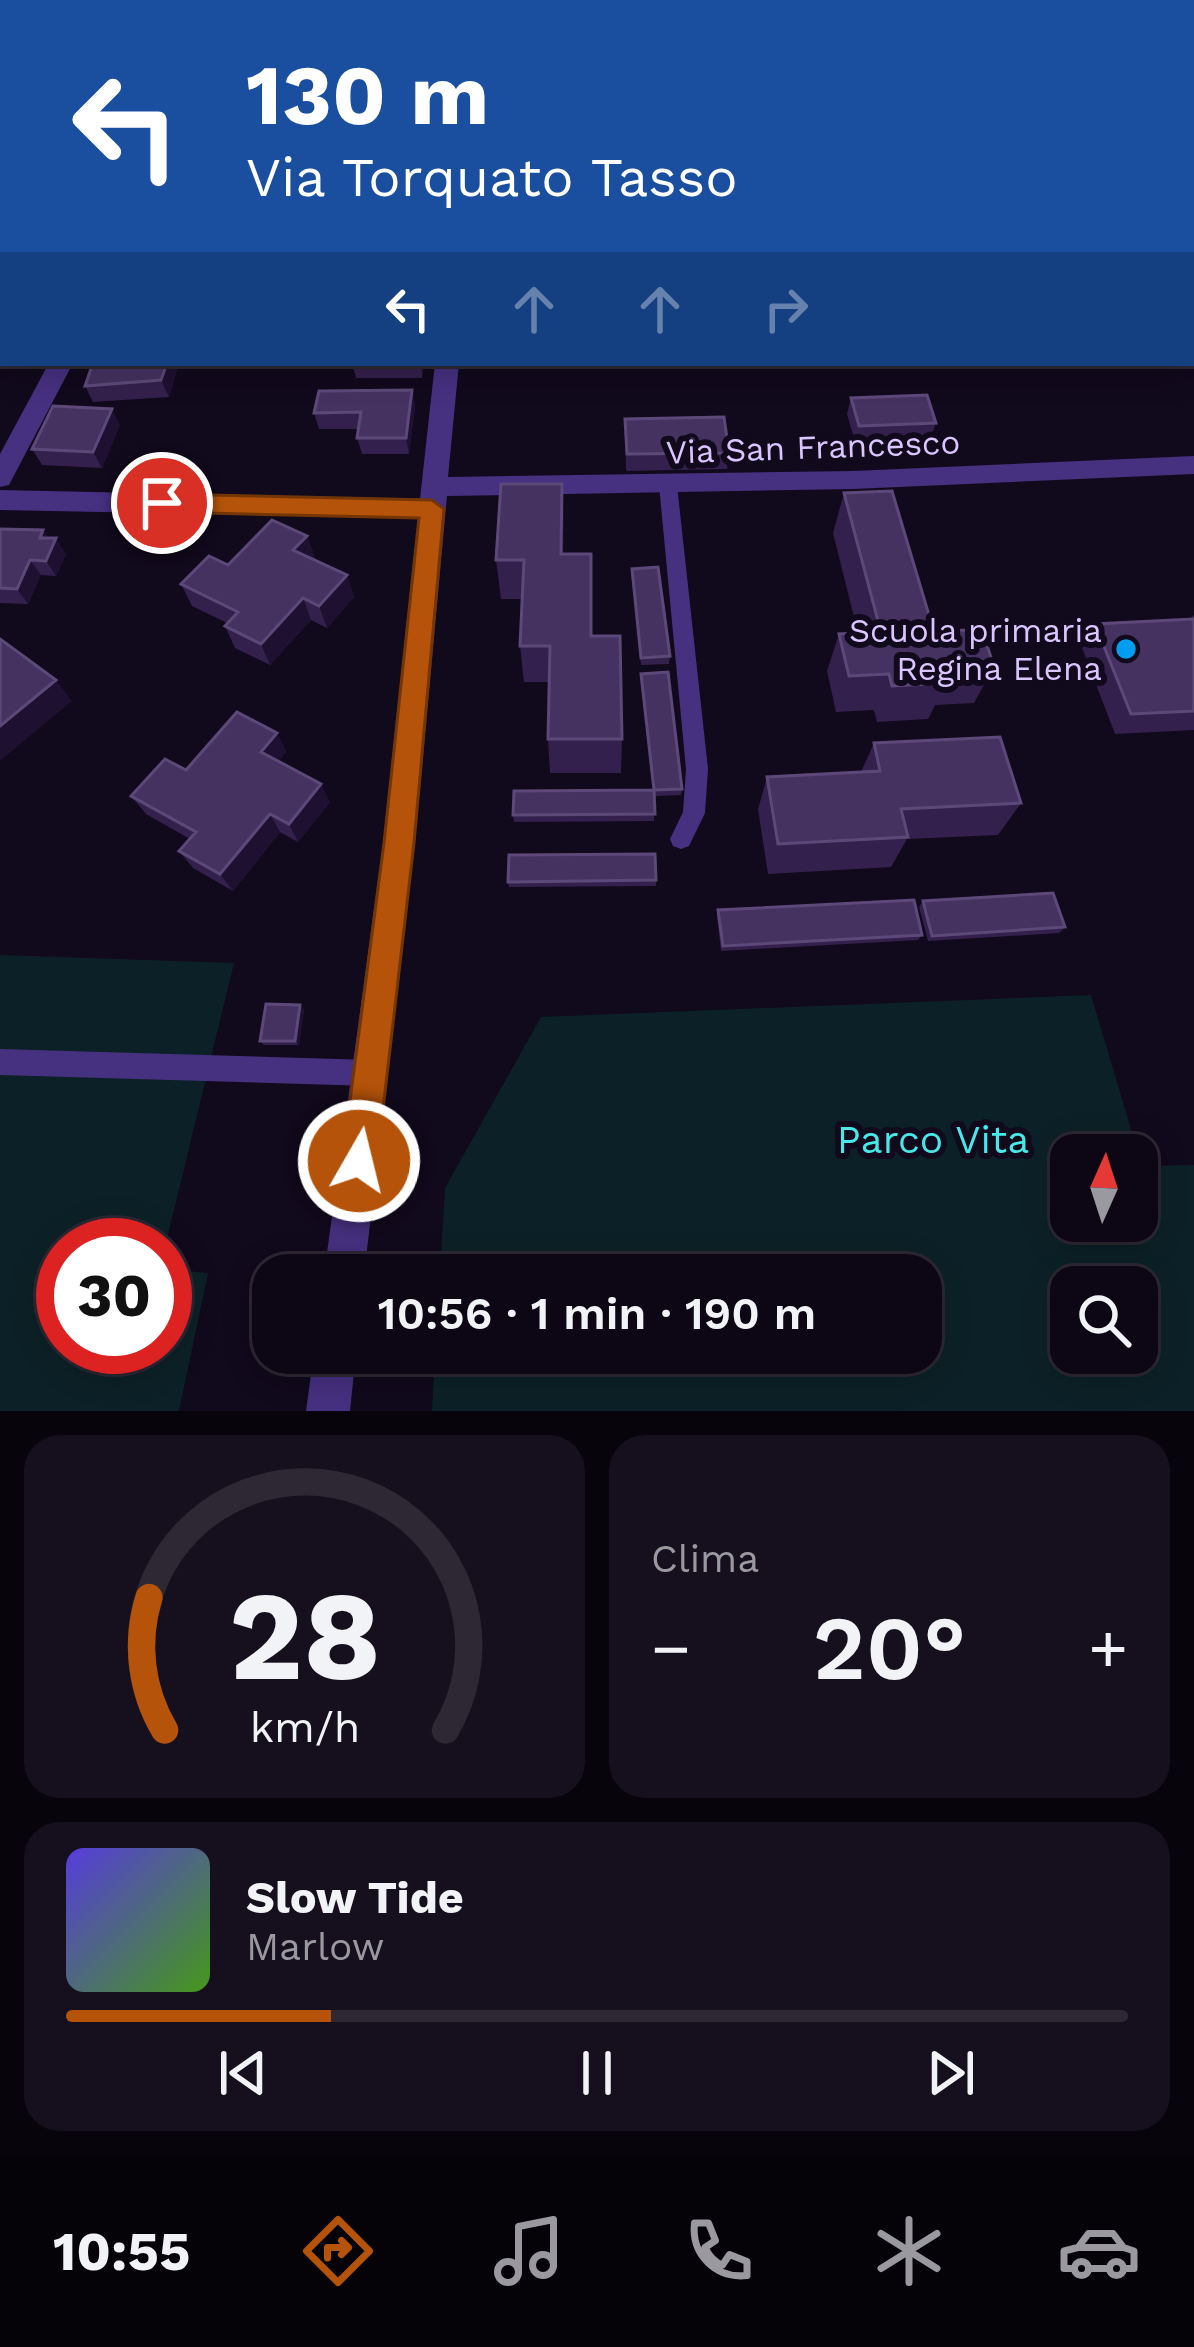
<!DOCTYPE html>
<html lang="it">
<meta charset="utf-8">
<style>
body{margin:0;font-family:"Work Sans",sans-serif;background:#16101e;color:#f1f3f6;height:100vh;display:flex;flex-direction:column;font-size:45px;white-space:nowrap}
*{box-sizing:border-box;margin:0}
p{font-size:39px;color:#9a99a0}
.icon{flex:none;width:66px;height:66px;fill:none;stroke:currentColor;stroke-width:2;stroke-linecap:round;stroke-linejoin:round}
.map{position:relative;height:1411px;overflow:hidden}
.drawer{display:flex;flex-direction:column;gap:24px;padding:24px;background:#07040c;flex:1}
.drawer>*{flex:none}
.guide{position:absolute;left:0px;top:0px;width:1194px;height:366px;box-shadow:0 6px 30px #0003,0 0 0 3px #2d2834;background:#1a4fa0;color:#fff;overflow:hidden}
.needle{width:78px;rotate:3deg}
.tools{position:absolute;left:1050px;top:1134px;display:grid;gap:24px}
.tools a{display:grid;place-items:center;width:108px;height:108px;border-radius:24px;background:#0d0715;box-shadow:0 6px 30px #0003,0 0 0 3px #2d2834;font-size:60px}
.speed{position:absolute;left:36px;top:1218px;display:flex;gap:24px;font-size:60px;font-weight:700;text-align:center}
.speed>*{display:grid;place-content:center;width:156px;height:156px;border-radius:50%;background:#0d0715;box-shadow:0 6px 30px #0003,0 0 0 3px #2d2834;line-height:1}
.speed .limit{border:18px solid #d22;background:#fff;color:#111}
.pin{position:absolute;display:grid;place-items:center;width:102px;height:102px;color:#fff;margin:-51px;border:6px solid #fff;border-radius:50%;box-shadow:0 3px 12px #0007}
.me{position:absolute;width:132px;margin:-66px;rotate:8deg;stroke-linejoin:round;filter:drop-shadow(0 0 9px #0008)}
.turn{display:flex;align-items:center;gap:42px;height:252px;padding:0 48px;font-size:54px}
.turn .icon{width:156px;height:156px;stroke-width:2.5}
.turn b{display:block;font-size:84px;line-height:102px}
.lanes{display:flex;align-items:center;height:114px;padding:0 48px;background:#0003;justify-content:center;gap:60px;direction:ltr}
.lanes .off{opacity:.35}
.big{font-size:90px;font-weight:600;line-height:1.1}
.drawer .card{flex:1;display:flex;flex-direction:column;justify-content:center;gap:18px;min-width:0;padding:0 42px;border-radius:36px;background:#16101e}
.drawer .dial{align-items:center;gap:0}
.dial svg{height:312px;overflow:visible;fill:none;stroke:#2d2834;stroke-width:7;stroke-linecap:round;text-anchor:middle}
.dial text{fill:#f1f3f6;stroke:none}
.song{display:flex;align-items:center;gap:36px}
.cover{width:144px;height:144px;border-radius:18px;background:linear-gradient(135deg,hsl(250 70% 55%),hsl(100 70% 35%))}
.played{height:12px;border-radius:6px;background:linear-gradient(90deg,#b45309 25%,#2d2834 25%)}
.keys{display:flex;justify-content:space-around;direction:ltr}
.heat{display:flex;justify-content:space-between;align-items:center;font-size:66px;direction:ltr}
.drawer .tiles{flex:1;display:grid;gap:24px;grid-template-columns:1fr 1fr}
.card:last-child{grid-column:span 2}
.trip{position:absolute;left:252px;top:1254px;width:690px;height:120px;border-radius:36px;background:#0d0715;box-shadow:0 6px 30px #0003,0 0 0 3px #2d2834;font-weight:600;line-height:120px;text-align:center}
.tabs{display:flex;height:192px;justify-content:space-around;align-items:center;background:#050308;color:#9a99a0}
.tabs .icon{width:84px;height:84px}
.tabs .on{color:#b45309}
.tabs b{font-size:54px;color:#f1f3f6}
.map>svg:first-child{display:block}
</style>
<div class="map">
<svg width="1194" height="1411" viewBox="0 0 1194 1411">
<rect width="100%" height="100%" fill="#11091c"/>
<!-- green -->
<path fill="#0c2127" fill-rule="evenodd" d="M0,955l234,8 -69,284 -102,-2v102h102v-78l43,4 -29,138h-179z
M1091,995l51,171 52,-1v246h-762l3,-58h486v-78h-481l5,-87 96,-171zM1137,1155v66h-66v-66zM1137,1287v66h-66v-66z"/>
<g fill="none" stroke-linecap="round" stroke-linejoin="round">
<!-- service -->
<path fill="#463080" fill-rule="evenodd" d="M668,478l9,7 31,284 -3,44 -16,33 -8,3 -8,-3 -3,-7 13,-27 3,-43 -27,-284z
M0,1049l371,11 9,4 4,9 -4,9 -9,4 -371,-11z"/>
<!-- minor -->
<path fill="#463080" fill-rule="evenodd" d="M478,0h16v3h-16z
M924,0h16l1,3h-16z
M0,11h3v10h-3z
M0,115h3v12h-3z
M1191,153l3,1v16l-3,-1z
M0,254h3v14h-3z
M49,363h24l-64,122 -9,2v-33z
M435,363h24l-11,114 405,-6 341,-15v18l-341,15 -406,7 -32,347 -51,432h-40l59,-432 35,-325 -418,-8v-20l420,9z
M314,1353h42l-6,58h-44z"/>
</g>
<!-- wall -->
<path fill="#34204c" d="M146,0h34v3h-33z
M0,312h3v48h-3z
M352,363h71l-1,15h-66z
M178,366l-9,31 -76,5 -8,-16z
M412,390l3,16 -6,48h-47l-5,-16 2,-9h-40l-5,-16z
M851,398l85,25 -6,16 -75,3 -8,-28z
M625,419l104,34 -2,16 -101,2z
M120,425l-18,43 -60,-3 -10,-16z
M562,484l1,70 28,82 31,103 -1,34h-71l-2,-34 1,-57h-25l-4,-36 2,-47h-21l-5,-39z
M844,493l90,139 60,35 -20,36 -39,2 -7,14 -51,3 -3,-12 -38,2 -9,-41 12,-37 19,-1 -25,-100z
M0,529l43,1 5,8 18,16 -10,22 -15,-1 -13,29 -28,-1z
M307,536l8,22 -1,2 33,15 7,22 -27,31 -16,-8 -41,45 -35,-17 -10,-22 2,-3 -35,-17 -11,-22z
M632,569l38,87 -1,8 -28,1z
M1194,615v115l-79,4 -34,-89 14,-21 95,-5z
M641,674l41,115 -1,6 -26,1 -1,25 -140,1 -1,-7 140,-25z
M277,733l9,19 -7,9 51,41 -32,40 -18,-10 -47,59 -40,-23 -14,-17 11,-12 -44,-25 -15,-18 55,-26z
M874,743l147,60 -23,32 -91,4 -16,28 -123,7 -10,-65 9,-32 94,-5z
M656,880v6l-147,1 -1,-5z
M923,901l142,26 -6,6 -131,8 -9,-34z
M718,910l204,25 -4,5 -197,11 -4,-35z
M304,1009l-5,36h-35l-4,-4z"/>
<!-- shaded-wall -->
<path fill="#1e1031" d="M167,363h10l1,3 -9,31 -8,-17z
M412,390l3,16 -6,48 -3,-16z
M112,409l8,16 -18,43 -9,-16z
M562,484l2,40 -1,69 -2,-39z
M43,530l10,15 3,-7 10,16 -10,22 -10,-15 -6,-23z
M307,536l8,22 -13,15 -9,-23z
M30,560l11,15 -13,29 -11,-15z
M347,575l7,22 -27,31 -8,-22z
M303,598l8,22 -41,45 -9,-21z
M56,680l16,21 -72,60v-35z
M277,733l9,19 -15,19 -10,-19z
M321,784l9,18 -32,40 -9,-18z
M270,814l10,18 -47,59 -13,-17z
M300,1005l4,4 -5,36 -4,-4z"/>
<!-- building -->
<path fill="#453260" stroke="#5d4979" stroke-width="3" d="M335,0h45l-1,3h-45z
M433,0h26v3h-26z
M0,312h3v32h-3z
M93,363h74l-6,17 -76,6z
M412,390l-6,48h-49l4,-26 -47,1 5,-22z
M927,395l9,28 -77,3 -8,-28z
M53,406l59,3 -19,43 -61,-3z
M724,417l5,36 -102,1 -2,-35z
M501,484h61l-1,70h30v82h29l2,103h-74l2,-93h-30l4,-86h-28z
M892,491l42,141 48,-3 12,38 -52,3 4,13 -54,3 -3,-12 -40,2 -10,-42 42,-2 -37,-139z
M272,520l35,16 -14,14 54,25 -28,31 -16,-8 -42,46 -36,-18 13,-14 -57,-28 28,-28 19,9z
M0,529l43,1 -3,8h16l-10,23 -16,-1 -13,29 -17,-1z
M658,567l12,89 -29,2 -9,-89z
M1194,619v92l-63,3 -36,-90z
M0,639l56,41 -56,46z
M668,672l14,117 -28,1 -13,-116z
M237,712l40,21 -16,19 60,32 -32,40 -19,-10 -50,60 -41,-23 17,-19 -65,-36 34,-37 21,11z
M1000,737l21,66 -120,6 7,28 -130,7 -11,-67 113,-6 -6,-28z
M654,790l1,24 -142,1 1,-24z
M655,854l1,26 -148,2 1,-27z
M1053,893l12,34 -133,9 -9,-35z
M914,900l8,35 -199,11 -5,-36z
M266,1004l34,1 -5,36h-35z"/>
<!-- route -->
<path fill="#b45309" stroke="#753606" stroke-width="3" d="M162,494l270,6 12,9 -30,334 -37,318 -5,12 -13,5 -12,-5 -5,-12 42,-318 35,-325 -257,-6 -12,-9z"/>
<!-- markers -->
<circle fill="#009df0" stroke="#11091c" stroke-width="4.5" cx="1126" cy="649" r="12"/>
<g text-anchor="middle" dominant-baseline="central" stroke-width="12" stroke-linejoin="round" paint-order="stroke">
<!-- street labels -->
<g font-size="33" fill="#dac5ff" stroke="#11091c">
<text transform="translate(813 447) rotate(-2)">Via San Francesco</text>
</g>
<!-- poi labels -->
<g font-size="33" fill="#dac5ff" stroke="#11091c" text-anchor="end">
<text x="1102" y="630">Scuola primaria<tspan x="1102" dy="38">Regina Elena</tspan></text>
</g>
<!-- near-park labels -->
<g font-size="39" fill="#47e9e8" stroke="#11091c">
<text x="933" y="1139">Parco Vita</text>
</g>
</g>
</svg>
<div class="tools">
<a><svg class="needle" viewBox="-14 -14 28 28"><path d="M0-13l5 13h-10z" fill="#e53935"/><path d="M0 13l5-13h-10z" fill="#9a99a0"/></svg></a>
<a><svg class="icon" aria-label="search" viewBox="0 0 24 24"><circle cx="10" cy="10" r="6"/><path d="M15 15l6 6"/></svg></a>
</div>
<div class="speed"><div class="limit">30</div></div>
<div class="pin" style="left:162px;top:503px;background:#d93025"><svg class="icon" aria-label="arrive" viewBox="0 0 24 24"><path d="M6 21V4h12l-3 4 3 4H6"/></svg></div>
<svg class="me" style="left:359px;top:1161px" viewBox="-20 -20 40 40"><circle r="17" fill="#b45309" stroke="#fff" stroke-width="3"/><path d="M0-11L8 9 0 5-8 9z" fill="#fff"/></svg>
<div class="trip">10:56 · 1 min · 190 m</div>
<div class="guide">
<div class="turn"><svg class="icon" aria-label="left" viewBox="0 0 24 24"><path d="M17 20v-9H6M10 6l-5 5 5 5"/></svg><div><b>130 m</b>Via Torquato Tasso</div></div>
<div class="lanes"><svg class="icon" aria-label="left" viewBox="0 0 24 24"><path d="M17 20v-9H6M10 6l-5 5 5 5"/></svg><svg class="icon off" aria-label="ahead" viewBox="0 0 24 24"><path d="M12 20V5M6 11l6-6 6 6"/></svg><svg class="icon off" aria-label="ahead" viewBox="0 0 24 24"><path d="M12 20V5M6 11l6-6 6 6"/></svg><svg class="icon off" aria-label="right" viewBox="0 0 24 24"><path d="M7 20v-9h11M14 6l5 5-5 5"/></svg></div>
</div>
</div>
<section class="drawer">
<div class="tiles">
<div class="card dial"><svg viewBox="0 0 100 80">
<path d="M14 69A42 42 0 1 1 86 69"/>
<path d="M14 69A42 42 0 0 1 10 35" stroke="#b45309"/>
<text x="50" y="56" font-size="32" font-weight="700">28</text>
<text x="50" y="72" font-size="11">km/h</text>
</svg></div>
<div class="card"><p>Clima</p>
<div class="heat"><a>−</a><b class="big">20°</b><a>+</a></div>
</div>
<div class="card">
<div class="song"><i class="cover"></i><div><b>Slow Tide</b><p>Marlow</p></div></div>
<div class="played"></div>
<div class="keys"><svg class="icon" aria-label="previous" viewBox="0 0 24 24"><path d="M18 5L8 12l10 7zM5 5v14"/></svg><svg class="icon" aria-label="pause" viewBox="0 0 24 24"><path d="M8 5v14M16 5v14"/></svg><svg class="icon" aria-label="next" viewBox="0 0 24 24"><path d="M6 5l10 7-10 7zM19 5v14"/></svg></div>
</div>
</div>
</section>
<nav class="tabs">
<b>10:55</b>
<svg class="icon on" aria-label="directions" viewBox="0 0 24 24"><path d="M12 3l9 9-9 9-9-9zM9 14v-3h6M13 9l2 2-2 2"/></svg>
<svg class="icon" aria-label="music" viewBox="0 0 24 24"><path d="M9 18V5l10-2v13"/><circle cx="6" cy="18" r="3"/><circle cx="16" cy="16" r="3"/></svg>
<svg class="icon" aria-label="phone" viewBox="0 0 24 24"><path d="M5 4h4l2 5-3 2q2 4 5 5l2-3 5 2v4C11 20 4 13 5 4z"/></svg>
<svg class="icon" aria-label="climate" viewBox="0 0 24 24"><path d="M12 3v18M4 7l16 10M4 17L20 7"/></svg>
<svg class="icon" aria-label="car" viewBox="0 0 24 24"><path d="M5 17H2v-5l4-1 3-4h7l3 4 3 1v5h-3M9 17h6M6 11h13"/><circle cx="7" cy="17" r="2"/><circle cx="17" cy="17" r="2"/></svg>
</nav>
